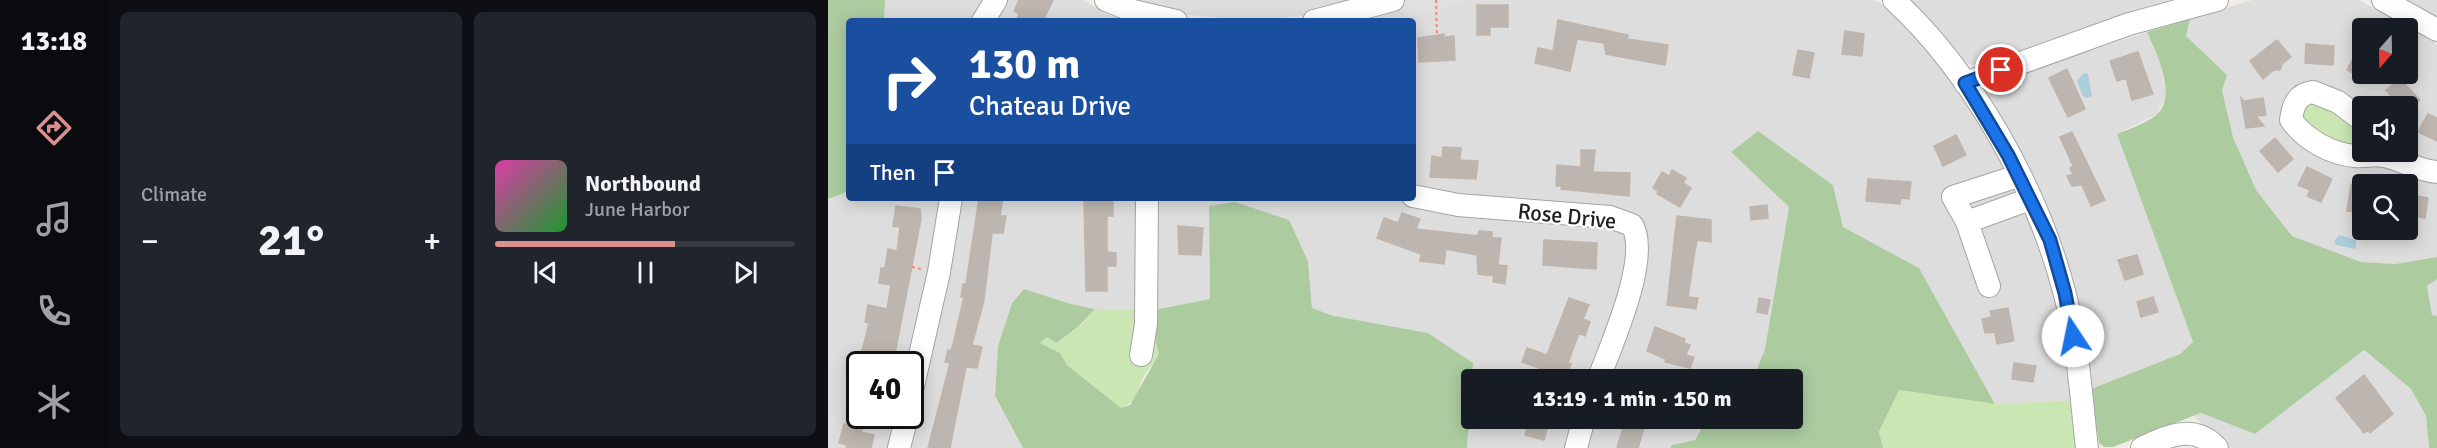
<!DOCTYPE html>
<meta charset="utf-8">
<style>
body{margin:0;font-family:Signika,sans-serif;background:#20242c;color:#f1f3f6;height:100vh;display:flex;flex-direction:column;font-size:22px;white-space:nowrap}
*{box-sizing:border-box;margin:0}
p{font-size:20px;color:#9ea1a6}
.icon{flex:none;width:33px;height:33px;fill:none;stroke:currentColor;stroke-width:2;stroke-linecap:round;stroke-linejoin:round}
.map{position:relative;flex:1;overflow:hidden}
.details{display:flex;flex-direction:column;gap:12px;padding:12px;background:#0d0f14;width:720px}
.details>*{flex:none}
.banner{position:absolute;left:18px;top:18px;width:570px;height:183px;border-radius:6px;box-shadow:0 3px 15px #0003;background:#1a4fa0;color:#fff;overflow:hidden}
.needle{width:39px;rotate:200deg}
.fabs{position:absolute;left:1524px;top:18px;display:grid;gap:12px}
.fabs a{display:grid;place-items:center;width:66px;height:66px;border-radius:6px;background:#171b24;box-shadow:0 3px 15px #0003;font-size:30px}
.speed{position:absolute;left:18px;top:351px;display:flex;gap:12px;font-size:30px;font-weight:700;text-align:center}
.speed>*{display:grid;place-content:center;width:78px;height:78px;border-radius:50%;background:#171b24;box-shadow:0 3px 15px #0003;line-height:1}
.speed .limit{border:3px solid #111;border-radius:9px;background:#fff;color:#111}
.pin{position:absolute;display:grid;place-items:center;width:51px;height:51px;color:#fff;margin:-26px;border:3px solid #fff;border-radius:50%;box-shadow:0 2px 6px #0007}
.me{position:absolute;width:66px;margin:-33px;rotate:349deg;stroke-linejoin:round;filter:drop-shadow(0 0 4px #0008)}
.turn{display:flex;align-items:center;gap:21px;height:126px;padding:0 24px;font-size:27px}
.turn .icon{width:78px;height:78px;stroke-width:2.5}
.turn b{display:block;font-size:42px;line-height:51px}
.then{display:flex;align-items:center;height:57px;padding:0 24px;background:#0003;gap:12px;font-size:22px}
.big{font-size:45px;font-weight:700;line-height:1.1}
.details .card{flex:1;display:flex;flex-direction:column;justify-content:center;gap:9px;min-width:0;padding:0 21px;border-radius:9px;background:#20242c}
.song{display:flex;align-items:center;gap:18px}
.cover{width:72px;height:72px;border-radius:9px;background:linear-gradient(135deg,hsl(320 70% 55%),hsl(130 70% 35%))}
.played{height:6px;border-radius:3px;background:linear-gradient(90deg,#db8f8e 60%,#363941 60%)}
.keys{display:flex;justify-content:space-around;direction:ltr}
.heat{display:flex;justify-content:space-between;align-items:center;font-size:33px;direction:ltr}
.details .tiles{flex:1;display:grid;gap:12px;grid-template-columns:repeat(2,1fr)}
.trip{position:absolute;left:633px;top:369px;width:342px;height:60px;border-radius:6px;background:#171b24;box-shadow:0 3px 15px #0003;font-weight:700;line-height:60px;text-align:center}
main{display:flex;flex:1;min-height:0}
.tab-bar{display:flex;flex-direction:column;width:108px;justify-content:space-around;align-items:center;background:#090b0e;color:#9ea1a6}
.tab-bar .icon{width:42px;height:42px}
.tab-bar .selected{color:#db8f8e}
.tab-bar b{font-size:27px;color:#f1f3f6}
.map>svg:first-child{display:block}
</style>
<main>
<nav class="tab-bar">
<b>13:18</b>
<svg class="icon selected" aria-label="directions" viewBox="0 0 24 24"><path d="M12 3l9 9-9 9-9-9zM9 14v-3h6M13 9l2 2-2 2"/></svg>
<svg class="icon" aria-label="music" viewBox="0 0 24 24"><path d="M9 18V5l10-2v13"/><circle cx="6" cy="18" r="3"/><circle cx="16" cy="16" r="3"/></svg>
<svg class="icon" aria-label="phone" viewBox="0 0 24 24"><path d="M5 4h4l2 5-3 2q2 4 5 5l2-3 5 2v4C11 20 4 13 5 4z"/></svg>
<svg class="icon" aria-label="climate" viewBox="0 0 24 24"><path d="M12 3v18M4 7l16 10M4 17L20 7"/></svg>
</nav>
<section class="details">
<div class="tiles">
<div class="card"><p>Climate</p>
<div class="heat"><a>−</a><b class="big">21°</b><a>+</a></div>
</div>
<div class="card">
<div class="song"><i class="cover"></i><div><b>Northbound</b><p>June Harbor</p></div></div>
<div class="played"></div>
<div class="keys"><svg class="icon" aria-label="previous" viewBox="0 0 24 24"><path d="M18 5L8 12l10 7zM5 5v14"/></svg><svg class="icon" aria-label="pause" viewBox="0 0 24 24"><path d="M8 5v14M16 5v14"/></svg><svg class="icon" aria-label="next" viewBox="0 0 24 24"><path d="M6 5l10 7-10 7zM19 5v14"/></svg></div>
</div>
</div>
</section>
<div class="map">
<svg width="1609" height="448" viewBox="0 0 1609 448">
<rect width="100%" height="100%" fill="#f0ede8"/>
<!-- residential -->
<path fill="#dedddd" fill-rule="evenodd" d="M57,0h199l20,13 21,8h-241z
M295,0h246l-55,15 -62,5 -88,-7z
M587,0h458l7,3 38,33 63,87 61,120 19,77 13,80 -79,4 -76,-136 -76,-41 -10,-42 -75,-54 -27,21 58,55 -24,142 -12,30h-281l1,-16 -161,-55 -4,-47 -99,-55 1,93 -56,11 -58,-1 -25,-5 -47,-15 -12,14 -14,43 -3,50 28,52h-195v-249l21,-8v7h564v-177h-61zM32,364h50v52h-50z
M1083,0h259l-34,9 -153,55 -11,1 -15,-6z
M1424,0h107l78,44v213l-42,7 -34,-2 -69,-26 -36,-46 -23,-53 -11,-47 -21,-37 -15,-17 4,-17zM1534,28h46v46h-46zM1534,106h46v46h-46zM1534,184h46v46h-46z
M1573,0h36v20z
M1319,32l14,35 5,29 -9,18 -40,20 76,208 -13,12 -89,35 -9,-72 -28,-92 -66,-129 3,-9 17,-9z
M1609,279v37l-5,-1 -5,-30z
M1535,350l48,39 15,27 3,32h-203l-32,-32 7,-3 54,21z
M643,382l1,36 235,1 -12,21 -23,5 -2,3h-203z"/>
<!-- grass -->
<path fill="#cae6b2" d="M1484,102l8,1 42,28v15l-24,-3 -39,-24 6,-14z
M267,309l59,1 -1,22 6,22c-4,9 -12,16 -16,24 -6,14 -7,25 -22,30l-54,-43 -7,-12 -20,-10 7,-6 11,6 21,-16z
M1070,390l97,14 79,-4 3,48h-194l-4,-15z"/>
<!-- forest -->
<path fill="#accca0" d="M0,0h57l-1,21h-35v170l-21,8z
M1362,19l-4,17 41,39 -5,15 11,47 23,53 36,46 69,26 34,2 42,-7v22l-10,7 5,29 5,1v132h-8l-3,-32 -15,-27 -47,-39 -109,84 -54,-21 -88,34h-9l-5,-4 -8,-54 89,-35 13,-12 -76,-208c12,-5 27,-10 38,-18 24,-18 1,-63 -8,-84z
M930,131l75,54 10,42 76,41 76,136 -96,-14 -20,42 4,16h-213l2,-3 23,-5 12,-21 85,-1v-38l-39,-1 12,-30 24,-142 -58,-55z
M407,202l54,18 19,41 4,47 22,8 94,17 45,30 -6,85h-444l-28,-52 3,-50 14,-43 12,-14 47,15 24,5 -17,18 -21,16 -10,-6 -7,6 20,10 7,12 54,43 9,-3 29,-51 -6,-22 1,-22 56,-11 -1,-93z"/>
<!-- parking -->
<path fill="#e0e0e0" d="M572,0h61l1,3 -56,16z"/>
<!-- water -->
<path fill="#acceda" d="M1256,73l4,1 4,22 -5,2 -4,-2 -6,-15z
M1511,235l17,5v9l-20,-4 -2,-4z"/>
<!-- building -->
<path fill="#bdb6b0" stroke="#c1b5ab" stroke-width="1.5" d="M191,0h34l-10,21h-27l3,-7 -5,-3z
M649,5h31v22h-18v8h-13z
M730,20l70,15 -1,4 41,6 -3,20 -59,-11 -2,-11 -27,-4 -7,32 -35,-8 3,-15 15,3z
M1017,31l19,3 -2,22 -20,-2z
M616,34v3l10,-1 1,24 -36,2 -1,-24z
M1449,40l14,17 -9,7 -2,6h-6l-11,9 -13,-18z
M1534,41v37l-15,-8z
M1478,44l28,2 -1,19 -28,-2z
M970,50l16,3 -5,25 -16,-3z
M1310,52l15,42 -21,6 -6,-22 -9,3 -7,-20z
M1239,69l18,40 -17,8 -19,-39z
M1572,79l20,21 -7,6h-13l-14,-16z
M1413,98l3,3 19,-3 3,17 -10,1 8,10 -18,2z
M1600,114l9,4v23l-19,-9z
M1244,132l33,68 -14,6 -9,-21 -10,1 -5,-10 6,-2 -3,-6 3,-2 -13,-29z
M1128,135l10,20 -23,11 -9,-20z
M1447,138l18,21 -15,13 -18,-21z
M615,147l18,1 -1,12 18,1 -2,18 -46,-2 2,-21 10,2z
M753,150h14l-2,22 37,1 -1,23 -68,-7 1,-3h-6l1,-21 24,2z
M1479,167l25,12 -11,23 -14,-6 3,-6 -12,-5z
M844,170l14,8 -3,5 8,5 -11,19 -23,-13 1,-3 -5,-3 9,-16 7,4z
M1040,179l43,3 -2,17 -8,-1 -1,6 -34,-3z
M1523,184l11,1v28l-15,-2z
M1580,194l20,4 -3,20 -17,-4z
M151,198h24l-3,18h6l-3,17h-11l-8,67 -12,45 10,2 -5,21 -11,-1 -16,81h-22l22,-85 -5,-1 3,-12 3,1 3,-11 10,-43h-3l2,-13h3z
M256,198h29v18h-6v36l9,1v13h-9v25h-21z
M939,205l1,13 -17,2 -1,-13z
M68,206l24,3 1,10 -28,145h-16l-11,-2 3,-9 -7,-2 7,-28 -4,-1 3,-17 19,4 4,-24 -12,-2 2,-15h4l3,-19 9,2 3,-24 -7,-1z
M574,213l18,6 -4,10 62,7 1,-5 13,1v6h9l-3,27 9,1 -2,18 -12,-2 1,-6 -16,-2 -1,-19 -31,-6 -2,15 -24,-3 1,-7 -44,-16 7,-20 14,5z
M849,216l34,4v22l-14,-2 -3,17 -6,40 10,1 -2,11 -29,-4z
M350,226l25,2 -2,27 -22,-1z
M716,240l53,3 -1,26 -53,-4z
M1309,255l6,19 -18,6 -7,-20z
M1325,297l5,15 -17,5 -4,-15z
M741,298l20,7 -6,14 7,3 -5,14 -6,-3 -11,30 3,1 -5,16h-24l3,-10 -23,-8 5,-14 20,7z
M931,298l11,2 -3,14 -10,-2z
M1180,308l6,33 -17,3 -2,-12 -10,1 -3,-14 10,-2 -2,-6z
M827,327l30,12 -1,4 6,2 -4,10 8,2 -4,11 -25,-6 1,-3 -19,-8z
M1186,363l22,3 -3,16 -21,-3z
M1536,375l29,39 -23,19 -2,-3 -4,3 -28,-35z
M702,418h20l-6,22 -19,-5z
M798,418h21l-9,30h-21z
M16,424l18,5 -1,3 13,3 -3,13h-25l1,-3 -8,-2z"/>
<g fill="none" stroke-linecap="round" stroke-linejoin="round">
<!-- minor casing -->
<g stroke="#a4a4a4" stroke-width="24">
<path id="minor" d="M278,0l27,11 43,10
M1066,0c78,72 143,188 170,291 14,51 17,105 23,157
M1555,0l54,30
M155,21l13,-21
M486,21l79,-21
M1137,83l164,-59 88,-24
M1534,120l-24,-18 -25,-10c-16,2 -20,13 -22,28 14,19 39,34 64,36 9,1 19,-2 28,0 19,3 34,15 54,16
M585,196l45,9 152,12 22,8c19,32 -21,121 -34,155
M1139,222l63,-23
M1161,286l-22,-64 -14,-25 65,-21
M313,355l5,-31 1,-126
M82,399l29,-127 12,-74
M71,448l8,-32
M748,448l8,-30
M1314,448c26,-13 53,-24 75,0"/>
</g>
<!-- path -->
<path stroke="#ef8879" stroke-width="2" stroke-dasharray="3 3" stroke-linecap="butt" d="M608,0l1,34
M84,267l10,2"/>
<!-- minor -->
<use href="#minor" stroke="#fff" stroke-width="22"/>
</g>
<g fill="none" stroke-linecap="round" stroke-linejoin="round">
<!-- route casing -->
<g stroke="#114b97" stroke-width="15">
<path id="route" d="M1173,70l-36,13 43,72 42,85 15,53 8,43"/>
</g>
<!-- route -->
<use href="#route" stroke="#1a73e8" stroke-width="10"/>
</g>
<g text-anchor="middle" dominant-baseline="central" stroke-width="4.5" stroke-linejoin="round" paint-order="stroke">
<!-- street labels -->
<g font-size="22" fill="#202020" stroke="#fff">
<text transform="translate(739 216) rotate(6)">Rose Drive</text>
</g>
</g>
</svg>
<div class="fabs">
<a><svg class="needle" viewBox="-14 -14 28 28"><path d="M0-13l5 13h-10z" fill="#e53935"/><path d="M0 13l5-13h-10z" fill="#9ea1a6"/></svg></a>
<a><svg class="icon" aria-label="sound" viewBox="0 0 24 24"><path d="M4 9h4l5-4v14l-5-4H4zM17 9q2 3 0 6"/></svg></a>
<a><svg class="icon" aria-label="search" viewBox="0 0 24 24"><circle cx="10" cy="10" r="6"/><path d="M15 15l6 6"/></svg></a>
</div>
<div class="speed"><div class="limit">40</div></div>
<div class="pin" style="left:1173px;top:70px;background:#d93025"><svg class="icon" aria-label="arrive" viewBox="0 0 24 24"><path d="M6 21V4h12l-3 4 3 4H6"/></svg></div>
<svg class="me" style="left:1245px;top:336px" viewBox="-20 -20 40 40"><circle r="19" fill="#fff"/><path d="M0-13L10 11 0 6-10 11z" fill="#1a73e8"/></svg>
<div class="trip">13:19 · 1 min · 150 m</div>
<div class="banner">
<div class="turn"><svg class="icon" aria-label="right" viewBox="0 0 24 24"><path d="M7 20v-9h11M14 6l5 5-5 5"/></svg><div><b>130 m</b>Chateau Drive</div></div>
<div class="then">Then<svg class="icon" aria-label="arrive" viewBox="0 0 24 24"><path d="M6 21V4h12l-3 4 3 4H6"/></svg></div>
</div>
</div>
</main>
